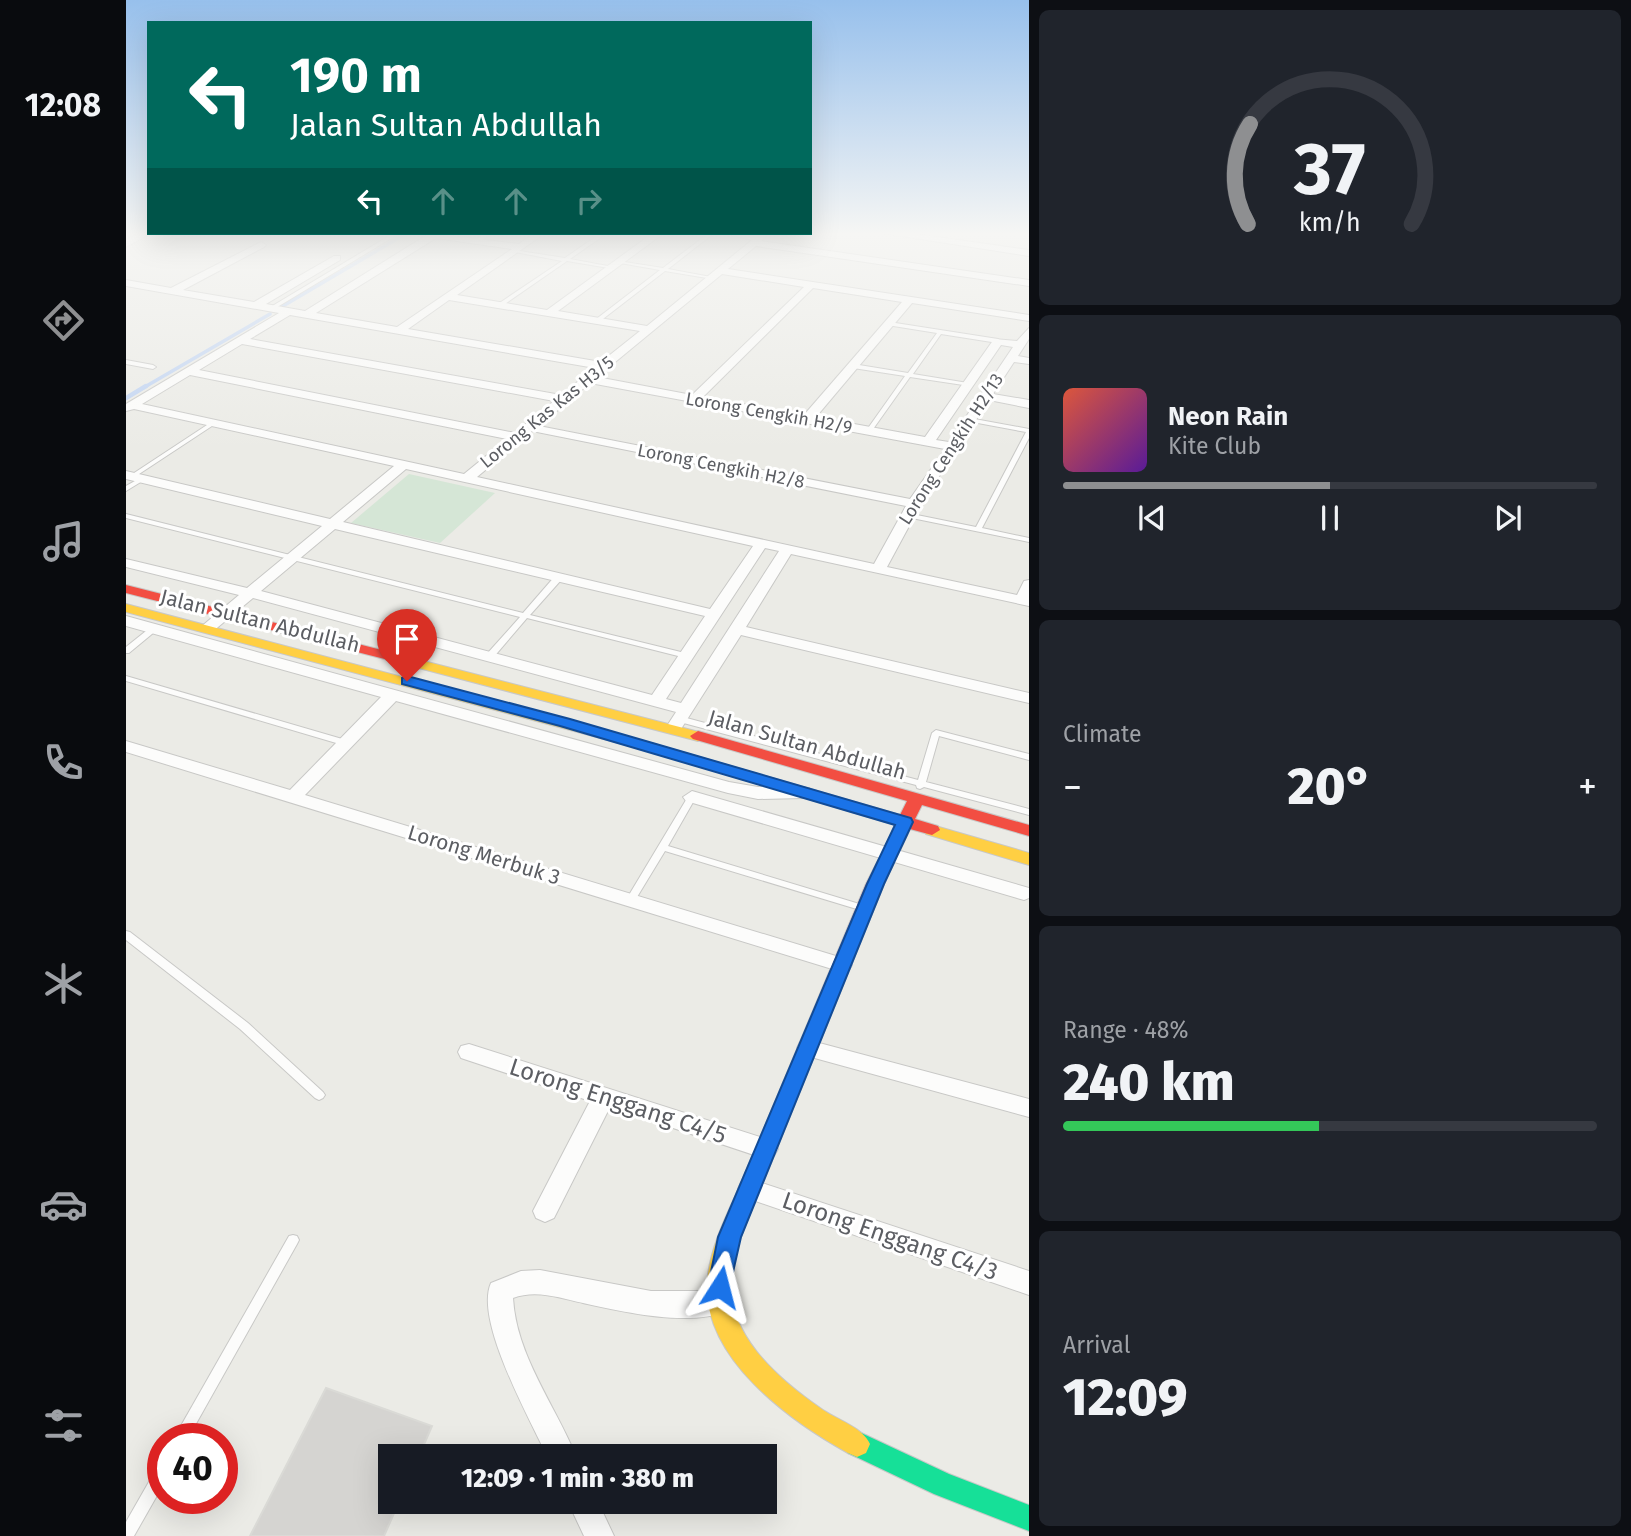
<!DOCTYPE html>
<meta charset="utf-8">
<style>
body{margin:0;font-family:"Fira Sans",sans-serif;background:#20242c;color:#f1f3f6;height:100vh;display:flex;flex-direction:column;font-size:26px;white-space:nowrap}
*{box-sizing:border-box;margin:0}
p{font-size:23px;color:#9ea1a6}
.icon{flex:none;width:38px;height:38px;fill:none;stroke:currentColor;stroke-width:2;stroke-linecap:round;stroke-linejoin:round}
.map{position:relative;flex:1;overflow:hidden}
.side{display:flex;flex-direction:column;gap:10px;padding:10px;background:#0d0f14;width:602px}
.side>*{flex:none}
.hud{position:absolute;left:21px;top:21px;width:665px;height:214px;border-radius:0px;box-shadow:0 7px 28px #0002;background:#00695c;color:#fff;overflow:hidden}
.speed{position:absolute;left:21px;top:1423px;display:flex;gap:14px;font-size:35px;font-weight:700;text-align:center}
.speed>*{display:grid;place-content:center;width:91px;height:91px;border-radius:50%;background:#171b24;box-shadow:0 7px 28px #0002;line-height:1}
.speed .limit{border:10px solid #d22;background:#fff;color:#111}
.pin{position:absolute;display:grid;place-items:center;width:60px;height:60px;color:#fff;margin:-72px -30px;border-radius:50% 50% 50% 0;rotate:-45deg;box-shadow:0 0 7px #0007}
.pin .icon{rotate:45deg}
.me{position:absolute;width:77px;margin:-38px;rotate:9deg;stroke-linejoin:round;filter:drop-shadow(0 0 5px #0008)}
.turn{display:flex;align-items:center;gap:24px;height:147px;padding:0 28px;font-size:32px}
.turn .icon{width:91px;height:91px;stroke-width:2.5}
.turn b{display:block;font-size:49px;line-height:60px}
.lanes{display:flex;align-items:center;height:66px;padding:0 28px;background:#0003;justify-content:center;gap:35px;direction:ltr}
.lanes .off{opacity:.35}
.big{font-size:52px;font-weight:800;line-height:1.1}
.side .widget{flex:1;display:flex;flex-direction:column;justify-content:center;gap:10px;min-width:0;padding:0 24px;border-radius:10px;background:#20242c}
.side .dial{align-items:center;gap:0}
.dial svg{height:182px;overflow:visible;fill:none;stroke:#363941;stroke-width:7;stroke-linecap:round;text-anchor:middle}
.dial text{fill:#f1f3f6;stroke:none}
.song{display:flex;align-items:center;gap:21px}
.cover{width:84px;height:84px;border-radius:10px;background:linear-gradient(135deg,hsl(10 70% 55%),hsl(270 70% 35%))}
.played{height:7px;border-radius:4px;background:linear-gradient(90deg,#8e8f91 50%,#363941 50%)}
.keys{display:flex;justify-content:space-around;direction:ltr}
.heat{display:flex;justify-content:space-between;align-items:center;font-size:38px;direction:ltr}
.charge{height:10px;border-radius:5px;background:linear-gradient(90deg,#34c759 48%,#363941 0)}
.trip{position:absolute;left:252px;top:1444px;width:399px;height:70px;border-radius:0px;background:#171b24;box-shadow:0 7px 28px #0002;font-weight:800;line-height:70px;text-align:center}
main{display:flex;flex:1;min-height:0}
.tab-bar{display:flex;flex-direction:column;width:126px;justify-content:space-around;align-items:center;background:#090b0e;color:#9ea1a6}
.tab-bar .icon{width:49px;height:49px}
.tab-bar .on{color:#8e8f91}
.tab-bar b{font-size:32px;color:#f1f3f6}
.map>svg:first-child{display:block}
</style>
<main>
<nav class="tab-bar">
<b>12:08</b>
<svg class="icon on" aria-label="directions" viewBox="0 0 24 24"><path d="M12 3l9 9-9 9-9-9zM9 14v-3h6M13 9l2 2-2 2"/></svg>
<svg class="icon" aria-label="music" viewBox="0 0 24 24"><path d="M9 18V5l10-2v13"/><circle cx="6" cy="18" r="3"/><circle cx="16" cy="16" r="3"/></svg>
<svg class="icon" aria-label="phone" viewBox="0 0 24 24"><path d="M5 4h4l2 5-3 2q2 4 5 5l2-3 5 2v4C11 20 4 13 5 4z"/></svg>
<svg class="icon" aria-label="climate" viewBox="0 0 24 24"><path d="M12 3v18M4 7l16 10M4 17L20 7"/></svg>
<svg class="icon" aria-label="car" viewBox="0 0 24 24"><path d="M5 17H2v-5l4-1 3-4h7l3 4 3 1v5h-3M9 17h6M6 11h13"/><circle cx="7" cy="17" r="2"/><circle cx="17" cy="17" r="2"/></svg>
<svg class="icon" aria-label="filters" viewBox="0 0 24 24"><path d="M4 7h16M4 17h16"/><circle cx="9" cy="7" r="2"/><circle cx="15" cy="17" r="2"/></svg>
</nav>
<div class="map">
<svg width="903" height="1536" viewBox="0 0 903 1536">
<rect width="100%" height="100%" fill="#ebebe6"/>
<!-- green -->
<path fill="#d5e6d6" d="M283,474l86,19 -55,50 -89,-20z"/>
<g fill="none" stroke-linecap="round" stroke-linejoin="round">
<!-- stream-far1 -->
<path stroke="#bed2f2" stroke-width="3.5" d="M157,306l124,-73
M17,388l127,-74"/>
<!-- stream -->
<path stroke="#bed2f2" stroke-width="4.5" d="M0,398l20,-12"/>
</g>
<!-- building -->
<path fill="#d5d4d1" stroke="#dadad6" stroke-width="2" d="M200,1388l106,38 -13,30h-29v46h9l-15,34h-134z"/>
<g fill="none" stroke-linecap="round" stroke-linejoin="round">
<!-- lane casing -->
<g stroke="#c8c8c6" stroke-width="2">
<path id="lane" d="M268,233h6l-126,76 -5,-1z
M359,233h6l-11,9h-4v-2z
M475,233h6l-37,26 43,8 2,1v1l-48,-8 -65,45h-4v-2l64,-43 -47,-9h-2v-2l52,8z
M583,233h5l-46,36 43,8 2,1v1l-48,-8 -66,51h-4v-2l65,-50 -40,-7h-2v-2l45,7z
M763,322l109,17 3,2 -3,2 -57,-9 -28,40 55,9 2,1v2l-60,-9 -39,55 -2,1 -3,-2 39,-55 -52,-8 -3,-2 3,-2 55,9 29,-40 -50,-8 -1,-1z
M0,360l27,5 3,2 -3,2 -27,-5z
M843,418l60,11v9l-47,90 47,10v4l-122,-25 -3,-2 3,-2 69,14 50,-95 -59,-11 -1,-1z
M84,423l5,1 -82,54h-4l-1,-1z
M16,477l2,1v2l-18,11v-5z
M0,514l397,99 33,-38h6v4l-32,36 159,39 1,2 -4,2 -159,-40 -35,41h-6l-1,-2 1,-2 34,-38 -394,-99z
M25,627h6l1,2 -29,24h-3v-6z
M0,676l223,65 1,2 -4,3 -3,-1 -217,-64z
M553,716l239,64 14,-47 4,-3 93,24v6l-90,-24 -13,46 103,27v6l-105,-28 -4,2 -3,-1 -1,-3 -240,-64 -1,-2 1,-2z
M566,794l4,3 -28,49 198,60 2,2 -2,2h-6l-195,-59 -31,51h-6l-2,-2 63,-105z
M0,931l4,1 118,91 75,69 2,3 -2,3 -4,2 -4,-2 -75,-69 -114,-89z
M167,1235l4,1 2,4 -2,4 -109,194h-14l115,-202z
M37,1464v21l-29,51h-8v-14l32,-56z"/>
</g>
<!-- street casing -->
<g stroke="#c8c8c6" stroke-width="2">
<path id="street" d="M13,233h12l-25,14v-7z
M304,233l89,11 15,-11h11l-88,62 90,15 106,-77h11l-106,78 89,15 105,-86 -29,-7h47l-9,8 268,39v6l-273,-40 -28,23 301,46v6l-117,-18 -96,114 109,20 69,-98 23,2 12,-13v11l-11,17 11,2v6l-15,-2 -21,32 36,6v8l-40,-8 -68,104 -34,63 130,28 7,-14 5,-1v26l-238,-52 -45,73 283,66v10l-288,-68 -60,94 -8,5 -8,-5 11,-17 -423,-114 -41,34h-10l-3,-3 3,-3 37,-31 -113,-28v-8l121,29 75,-62 -196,-47v-8l204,48 64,-53 -260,-57 -8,2v-7l153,-91 -153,-27v-6l45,8 90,-46 5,3 -2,2 -81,43 71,12 80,-46h6v4l-74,44 39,7zM310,238l76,11 -115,78 -81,-14zM596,274l82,13 -112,108 -95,-18zM687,288l89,14 -98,113 -101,-18zM323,300l191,31 -39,31 -193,-33zM164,315l305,53 -34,27 -311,-56zM116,344l312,57 -39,32 -316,-63zM875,345l12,2 -64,95 -13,-2zM64,375l317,64 -43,35 -322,-70zM464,383l355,66 -35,50 -371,-73zM406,431l374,75 -32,58 -397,-87zM280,469l347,77 -43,63 -367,-87zM209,529l370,87 -53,79 -391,-104zM639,548l14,3 -98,152 -15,-4z
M756,233h27l120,17v6z
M0,616l603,166 29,5 51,1 3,4 -3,4 -6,2 -45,1 -30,-6 -332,-92 -91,94 544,165 3,5 -3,5 -7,2 -716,-220v-11l164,49 91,-93 -255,-71z
M566,791l337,97v10l-5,2 -338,-99 -3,-4z
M682,1040l221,59v18l-229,-63 -3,-6 3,-6z
M343,1044l297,95 8,3 4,7 -4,7 -8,3 -156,-52 -56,111 -9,4 -9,-4 -3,-7 57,-110 -129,-43 -3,-6 3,-6z
M624,1179l279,92v24l-288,-99 -3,-7 3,-7z
M414,1270l111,21h68l9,4 4,8 -4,8c-40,16 -104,1 -145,-8 -23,-5 -47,-14 -70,-5 3,57 42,107 63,158h-29c-17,-37 -73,-136 -56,-173l30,-12z
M442,1502h30l16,34h-30z"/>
</g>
<!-- fast casing -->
<g stroke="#c8c8c7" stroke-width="2">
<path id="fast" d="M731,1431l92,43 80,31v26l-95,-37 -86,-41 -4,-9 4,-9z"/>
</g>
<!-- slow casing -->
<g stroke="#c8c8c7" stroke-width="2">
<path id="slow" d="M0,604l518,137 3,3 -3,3h-10l-508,-135z
M290,659l287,74 3,3 -8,5 -287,-75 -2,-3z
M806,825l97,28v12l-103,-31 -2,-4z
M621,1186l8,2 3,7c-10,24 -22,49 -26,76 -10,61 46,108 91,139 15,10 40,18 47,34l-4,9 -9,4 -9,-4c-58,-32 -144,-94 -141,-169 2,-33 18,-66 32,-96z"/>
</g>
<!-- jam casing -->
<g stroke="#c8c8c7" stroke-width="2">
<path id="jam" d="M0,585l295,75 2,3 -7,4 -290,-74z
M572,731l331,94v11l-107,-31 -7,14 23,7 2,4 -8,5 -22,-6 -26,55 -126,311 -3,7 -8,2 -8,-2 -3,-7 130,-311 30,-59 -262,-78 -3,-3 3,-3h10l256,74 7,-14 -214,-62 -3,-3z"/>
</g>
<!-- lane -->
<use href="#lane" fill="#fcfcfb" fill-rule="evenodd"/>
<!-- street -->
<use href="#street" fill="#fcfcfb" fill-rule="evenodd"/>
<!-- fast -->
<use href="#fast" fill="#16e098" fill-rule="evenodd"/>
<!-- slow -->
<use href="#slow" fill="#ffcf43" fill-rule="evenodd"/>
<!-- jam -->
<use href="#jam" fill="#f24e42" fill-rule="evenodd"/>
</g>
<!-- sky -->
<linearGradient id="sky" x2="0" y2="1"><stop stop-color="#97c0ec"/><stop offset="0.52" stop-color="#f6f6f4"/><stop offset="1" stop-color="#f6f6f4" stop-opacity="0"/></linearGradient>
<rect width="903" height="449" fill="url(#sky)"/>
<!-- route -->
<path fill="#1a73e8" stroke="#114b97" stroke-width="2" d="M281,676l163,43 341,99 2,4 -29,62 -143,353 -13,57 -8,4 -8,-4 -4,-7 10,-50 149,-353 28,-59 -335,-99 -158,-42v-6z"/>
<g text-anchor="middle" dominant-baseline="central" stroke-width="6" stroke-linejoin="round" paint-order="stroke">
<!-- far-street labels -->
<g font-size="18" fill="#5c5e63" stroke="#fff">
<text transform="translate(421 412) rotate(-39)">Lorong Kas Kas H3/5</text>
<text transform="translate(643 413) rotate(10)">Lorong Cengkih H2/9</text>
<text transform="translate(825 449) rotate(-57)">Lorong Cengkih H2/13</text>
<text transform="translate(595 466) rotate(11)">Lorong Cengkih H2/8</text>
</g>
<!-- street labels -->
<g font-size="21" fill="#5c5e63" stroke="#fff">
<text transform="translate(134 621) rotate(14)">Jalan Sultan Abdullah</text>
<text transform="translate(681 745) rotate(16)">Jalan Sultan Abdullah</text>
<text transform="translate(358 855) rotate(17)">Lorong Merbuk 3</text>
</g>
<!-- near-street labels -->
<g font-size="24" fill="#5c5e63" stroke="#fff">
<text transform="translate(492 1101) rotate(18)">Lorong Enggang C4/5</text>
<text transform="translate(764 1236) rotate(19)">Lorong Enggang C4/3</text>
</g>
</g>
</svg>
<div class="speed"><div class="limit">40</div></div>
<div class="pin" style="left:281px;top:681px;background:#d93025"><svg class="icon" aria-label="arrive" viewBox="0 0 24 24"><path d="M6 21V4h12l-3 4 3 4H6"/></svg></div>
<svg class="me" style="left:594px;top:1287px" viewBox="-20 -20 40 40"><path d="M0-17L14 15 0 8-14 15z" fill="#1a73e8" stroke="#fff" stroke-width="4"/></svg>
<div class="trip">12:09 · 1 min · 380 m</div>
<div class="hud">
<div class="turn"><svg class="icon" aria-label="left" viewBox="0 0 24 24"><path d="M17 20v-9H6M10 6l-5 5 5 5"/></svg><div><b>190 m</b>Jalan Sultan Abdullah</div></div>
<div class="lanes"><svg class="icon" aria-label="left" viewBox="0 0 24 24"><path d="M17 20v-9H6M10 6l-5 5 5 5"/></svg><svg class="icon off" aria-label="ahead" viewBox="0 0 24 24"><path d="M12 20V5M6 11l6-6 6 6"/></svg><svg class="icon off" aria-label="ahead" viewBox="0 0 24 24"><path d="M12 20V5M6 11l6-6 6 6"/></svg><svg class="icon off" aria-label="right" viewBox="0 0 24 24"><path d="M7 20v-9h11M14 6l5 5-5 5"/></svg></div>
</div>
</div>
<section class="side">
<div class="widget dial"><svg viewBox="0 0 100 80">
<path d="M14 69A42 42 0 1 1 86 69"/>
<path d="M14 69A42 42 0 0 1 15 25" stroke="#8e8f91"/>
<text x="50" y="56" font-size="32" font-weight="700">37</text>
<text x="50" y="72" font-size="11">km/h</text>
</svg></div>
<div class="widget">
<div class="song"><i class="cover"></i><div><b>Neon Rain</b><p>Kite Club</p></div></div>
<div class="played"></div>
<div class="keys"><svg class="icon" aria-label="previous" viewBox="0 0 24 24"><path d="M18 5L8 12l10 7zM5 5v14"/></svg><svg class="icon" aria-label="pause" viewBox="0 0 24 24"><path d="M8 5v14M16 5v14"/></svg><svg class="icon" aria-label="next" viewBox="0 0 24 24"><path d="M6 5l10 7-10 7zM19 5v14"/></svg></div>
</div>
<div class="widget"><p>Climate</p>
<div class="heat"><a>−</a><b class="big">20°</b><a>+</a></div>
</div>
<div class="widget"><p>Range · 48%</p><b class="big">240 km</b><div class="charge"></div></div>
<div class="widget"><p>Arrival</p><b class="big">12:09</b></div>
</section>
</main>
